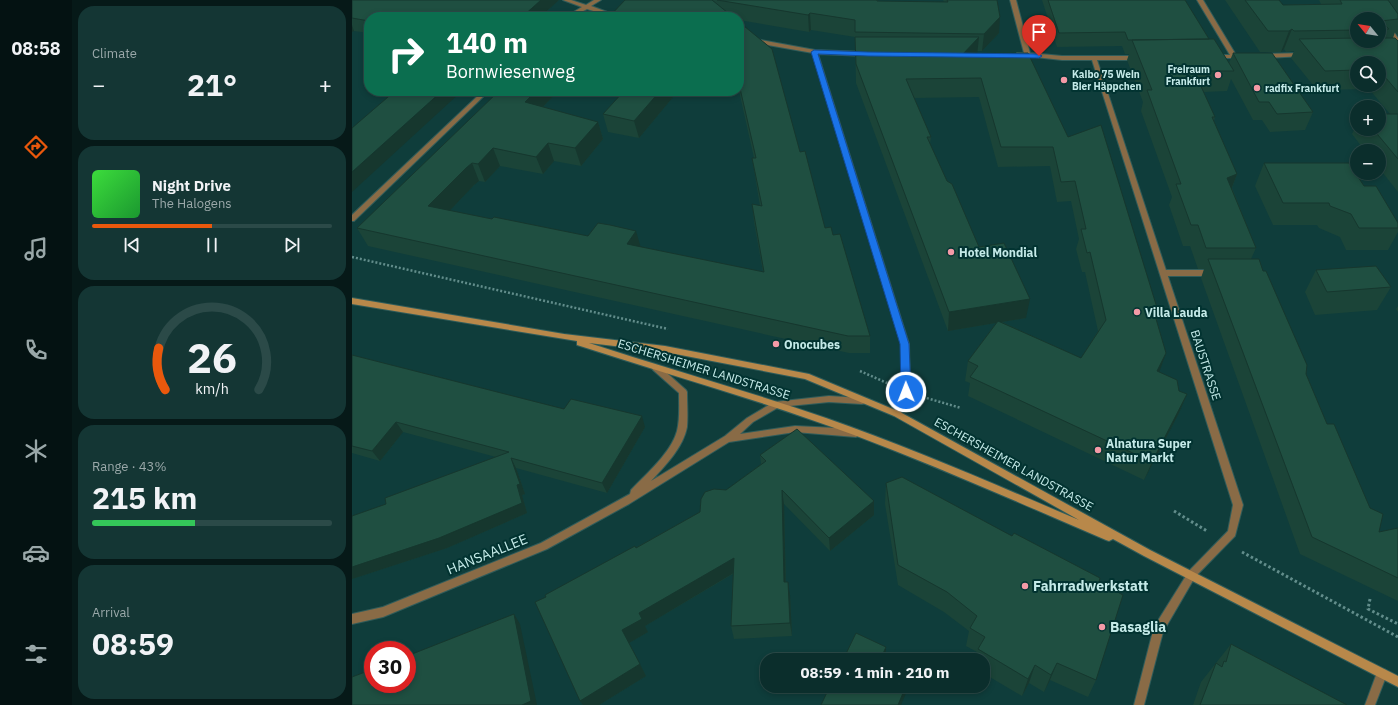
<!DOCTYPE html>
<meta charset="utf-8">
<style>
body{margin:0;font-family:"IBM Plex Sans",sans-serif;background:#143634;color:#f1f3f6;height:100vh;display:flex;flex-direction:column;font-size:15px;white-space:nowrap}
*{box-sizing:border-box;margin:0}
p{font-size:13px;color:#9aa8a9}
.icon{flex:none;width:22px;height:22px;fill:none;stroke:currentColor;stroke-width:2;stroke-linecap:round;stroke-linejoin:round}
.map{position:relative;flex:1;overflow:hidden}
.side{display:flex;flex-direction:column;gap:6px;padding:6px;background:#061918;width:280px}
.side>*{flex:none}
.top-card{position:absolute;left:12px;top:12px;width:380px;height:84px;border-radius:16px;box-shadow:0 2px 6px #0003,0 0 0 1px #2b4a48;background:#0b6e4f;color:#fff;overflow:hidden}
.needle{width:26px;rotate:300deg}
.buttons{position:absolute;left:998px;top:12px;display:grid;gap:8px}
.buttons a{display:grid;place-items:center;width:36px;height:36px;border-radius:50%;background:#0b2e2c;box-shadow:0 2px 6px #0003,0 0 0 1px #2b4a48;font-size:20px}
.speed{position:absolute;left:12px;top:641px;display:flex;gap:8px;font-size:20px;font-weight:700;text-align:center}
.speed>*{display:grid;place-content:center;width:52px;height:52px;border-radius:50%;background:#0b2e2c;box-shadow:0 2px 6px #0003,0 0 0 1px #2b4a48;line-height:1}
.speed .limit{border:6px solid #d22;background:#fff;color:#111}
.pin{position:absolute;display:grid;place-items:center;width:34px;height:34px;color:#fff;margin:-41px -17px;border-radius:50% 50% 50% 0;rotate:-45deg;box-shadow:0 0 4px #0007}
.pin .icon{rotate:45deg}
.me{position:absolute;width:44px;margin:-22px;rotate:359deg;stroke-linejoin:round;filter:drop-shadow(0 0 3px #0008)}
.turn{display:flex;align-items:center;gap:14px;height:84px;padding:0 16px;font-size:18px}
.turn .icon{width:52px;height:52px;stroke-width:2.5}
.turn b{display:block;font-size:28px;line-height:34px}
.big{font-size:30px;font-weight:800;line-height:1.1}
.side .card{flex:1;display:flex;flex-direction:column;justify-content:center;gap:6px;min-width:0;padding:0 14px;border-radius:16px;background:#143634}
.side .dial{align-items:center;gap:0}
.dial svg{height:104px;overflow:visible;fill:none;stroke:#2b4a48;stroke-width:7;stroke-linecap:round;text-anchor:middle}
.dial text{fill:#f1f3f6;stroke:none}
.song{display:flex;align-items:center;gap:12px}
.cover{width:48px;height:48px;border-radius:6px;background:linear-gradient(135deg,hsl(120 70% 55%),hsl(130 70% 35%))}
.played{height:4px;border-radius:2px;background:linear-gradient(90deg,#ea580c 50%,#2b4a48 50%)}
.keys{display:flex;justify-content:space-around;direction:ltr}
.heat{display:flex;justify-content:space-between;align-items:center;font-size:22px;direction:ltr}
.charge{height:6px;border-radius:3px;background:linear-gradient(90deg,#34c759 43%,#2b4a48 0)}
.trip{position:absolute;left:408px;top:653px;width:230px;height:40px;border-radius:16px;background:#0b2e2c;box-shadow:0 2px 6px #0003,0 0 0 1px #2b4a48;font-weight:800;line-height:40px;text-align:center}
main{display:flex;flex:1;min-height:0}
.tabs{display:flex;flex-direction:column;width:72px;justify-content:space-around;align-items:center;background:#041212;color:#9aa8a9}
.tabs .icon{width:28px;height:28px}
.tabs .active{color:#ea580c}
.tabs b{font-size:18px;color:#f1f3f6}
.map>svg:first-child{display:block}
</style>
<main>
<nav class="tabs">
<b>08:58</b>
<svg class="icon active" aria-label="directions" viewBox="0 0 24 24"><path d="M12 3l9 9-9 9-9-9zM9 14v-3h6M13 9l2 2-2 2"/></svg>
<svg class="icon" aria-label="music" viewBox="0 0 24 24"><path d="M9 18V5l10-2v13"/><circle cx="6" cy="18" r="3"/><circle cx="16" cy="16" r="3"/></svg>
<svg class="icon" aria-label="phone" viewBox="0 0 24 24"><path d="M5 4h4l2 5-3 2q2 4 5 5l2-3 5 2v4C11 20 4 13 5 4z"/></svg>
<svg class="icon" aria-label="climate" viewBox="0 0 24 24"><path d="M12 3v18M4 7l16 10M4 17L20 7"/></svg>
<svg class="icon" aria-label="car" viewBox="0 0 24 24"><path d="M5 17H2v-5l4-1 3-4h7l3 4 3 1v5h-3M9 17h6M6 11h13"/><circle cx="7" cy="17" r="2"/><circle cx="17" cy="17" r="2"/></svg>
<svg class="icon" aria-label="filters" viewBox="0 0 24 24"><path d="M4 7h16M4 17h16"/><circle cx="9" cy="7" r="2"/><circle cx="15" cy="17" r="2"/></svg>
</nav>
<section class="side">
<div class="card"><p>Climate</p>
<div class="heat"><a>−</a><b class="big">21°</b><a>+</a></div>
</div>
<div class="card">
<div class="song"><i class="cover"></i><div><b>Night Drive</b><p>The Halogens</p></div></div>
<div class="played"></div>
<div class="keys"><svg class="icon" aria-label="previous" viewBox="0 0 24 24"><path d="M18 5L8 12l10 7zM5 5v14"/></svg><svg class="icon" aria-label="pause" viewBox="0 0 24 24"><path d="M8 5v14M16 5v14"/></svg><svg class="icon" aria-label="next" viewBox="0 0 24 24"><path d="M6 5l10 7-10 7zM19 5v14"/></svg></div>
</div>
<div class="card dial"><svg viewBox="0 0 100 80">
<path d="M14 69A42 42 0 1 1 86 69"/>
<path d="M14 69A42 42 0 0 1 9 37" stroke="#ea580c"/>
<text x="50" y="56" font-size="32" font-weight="700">26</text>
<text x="50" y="72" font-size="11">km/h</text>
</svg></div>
<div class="card"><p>Range · 43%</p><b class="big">215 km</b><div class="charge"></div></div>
<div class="card"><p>Arrival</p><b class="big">08:59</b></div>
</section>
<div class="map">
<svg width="1046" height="705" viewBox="0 0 1046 705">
<rect width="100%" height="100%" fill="#0f3d3b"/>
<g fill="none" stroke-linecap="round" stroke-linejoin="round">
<!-- lane casing -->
<g stroke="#305c5a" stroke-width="2">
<path id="lane" d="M812,270h49l4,3 -4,3h-49l-4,-3z
M1030,669l4,1 1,4 -12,31h-10l13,-35z"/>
</g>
<!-- street casing -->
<g stroke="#305c5a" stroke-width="2">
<path id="street" d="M211,0h8l15,5 8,-5h7l-10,6 30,11h-8l-26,-8 -15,8h-7l17,-10z
M658,0h6l14,53 32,3h75l3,2 -3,2h-40l146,445 -8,31 -40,41 -32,55 -19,73h-10l20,-78 35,-56 39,-40 5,-26 -141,-445h-30l-45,-5v-2h7z
M845,0h6l33,55 7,1v2h-30l-1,-1 3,-2h15z
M1034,26h4l8,12v6l-2,-1 -11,-16z
M387,36l76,14 51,2 3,2 -3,2 -48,-2 91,290 1,48 -10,24h-6l-1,-2 9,-22 -1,-48 -88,-291 -74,-13z
M951,53l2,1v2l-40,2 -3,-2 3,-2z
M131,91h6l-135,130h-2v-6z
M304,365l3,1 27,24 1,2c0,12 1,23 0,35 -4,21 -22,39 -36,54l74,-45 22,-18 27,-16 55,-6 33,2 3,1 1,2 -1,2 -3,1 -33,-2 -50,5 -26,15 -13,12 55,-8 61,3 3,2 1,2 -1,2 -3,2 -61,-5 -66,10 -100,62 -82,45 -164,68 -31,7v-10l31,-7 158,-64 89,-49 1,-4c15,-16 40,-37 46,-59 3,-12 2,-25 2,-38l-26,-23 -1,-2 1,-2z"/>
</g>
<!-- secondary casing -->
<g stroke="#305c5a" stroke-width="2">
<path id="secondary" d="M0,298l212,36 101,12 144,28 91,38 250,138 248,126v11l-254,-131 -31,-17 -4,2 -3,-1c-84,-36 -167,-73 -252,-105 -91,-34 -185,-60 -277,-90v-4l-225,-37zM237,343l76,9 140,27 89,37 185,104c-83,-35 -167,-72 -253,-102 -78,-27 -158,-49 -237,-75z"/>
</g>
<!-- path-far1 -->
<path stroke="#628d8b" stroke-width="2.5" stroke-dasharray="2 2" stroke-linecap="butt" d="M0,257l316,72
M508,371l27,12
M571,397l38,11"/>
<!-- path -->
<path stroke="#628d8b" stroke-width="3" stroke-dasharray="2.5 2.5" stroke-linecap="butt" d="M822,511l33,20
M890,552l156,85
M1018,599l-2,10 30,15"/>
<!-- lane -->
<use href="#lane" fill="#896b46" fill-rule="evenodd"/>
<!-- street -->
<use href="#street" fill="#896b46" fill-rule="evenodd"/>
<!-- secondary -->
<use href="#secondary" fill="#b8884a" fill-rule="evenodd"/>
</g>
<!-- wall -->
<path fill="#1b4438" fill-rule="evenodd" d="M0,0h207l-19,17h-171v16l-15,-2 -2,1z
M273,0h253v1l66,1 -1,-2h54l2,33 -17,18h-5v3l91,83 90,174 -2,7 10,35 -7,19 20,19 8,3 -8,19 -35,67 -176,-84 2,-13 -5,-2 3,-20 28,-38 -48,8 -92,-248 -1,-46 -44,-7 -2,2 -70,-12v-3h-130zM627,97l19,70 52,-1 7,36 14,-1 8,38 -3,10 6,23h3l13,59 -17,27 -79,-36 24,-4 -47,-71 -32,-66 -17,-37 1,-7 -17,-39z
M690,0h143l24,39 20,24 4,-10 80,59 -8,18 -35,2 -8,-12h-9l-22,-41 -4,12 -24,1 12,25 -1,4 23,53 -5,14 24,60 -5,11 12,12 64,153 52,108 19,-4v73l-98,-47 -99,-276 3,-9h-6l-8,-23h-7l-14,-41 3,-8 -31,-86 2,-9 -16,-42 2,-6h-4l-3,-8 -65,1z
M873,0h54l4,5 38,-1 -2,-4h79v36l-3,-4 -2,6 5,3v151l-19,-24v-17h-14l-13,-17 5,-10v5h22l11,-15 -21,-25 -52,1 -26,-32 3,-7 -8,1 -2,-3 -3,3h-21zM1005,19h22v22h-22zM1005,63h22v22h-22z
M387,25l61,127 25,76 45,108v17h-21l-481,-107 -11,-18 142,-137h59l-15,16 55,15 5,17 -22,27 -27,-5 -11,13 -43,-8 -15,16 -6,-1 -5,4 -25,26 43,8 96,17 175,36 -9,-50 -2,-18 8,2 -8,-48h2l-15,-67z
M272,91h54l-39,47 -31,-6 -5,-18z
M912,163l100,23 34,37v9l-10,18h-42l-6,-13 -21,-9 -2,-3h-44l-18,-39z
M964,270l75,17 -14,23 -62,5 -10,-23z
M1046,306v6l-2,-3z
M0,355l212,54 81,18 -38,66 -91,-25 9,26 -3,1 5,18 -80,35 -95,31v-63l34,-12 110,-47 -93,-25 -23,29 -28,-8z
M408,455l114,60 -44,36 -46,-47 2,78 4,13 2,41 -58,3 -3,-13 2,-52 -88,52 3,6 -19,11 17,33 -47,29h-16l-3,-4 -34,-104 154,-85 26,-22 35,-26z
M534,483l213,99 -3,98 -8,17 -38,-17 -6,12 -15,-9 -7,13 -39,-23v-13h-8l2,-8 -11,-6 3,-15 -25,-19 -46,-27 -13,-81z
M879,644l116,61h-154l8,-23z"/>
<!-- shaded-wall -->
<path fill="#16372e" d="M189,0h18l-19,17h-18z
M458,13l1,17 -2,2 -1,-17z
M648,17l-1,16 -17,18 2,-17z
M0,25l2,6 -2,1z
M940,29l-8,20 -3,3 8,-21z
M627,37l-2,19 -15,-1z
M90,91h20l-110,101v-20z
M184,91h22l-27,28 -6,-17z
M308,91h18l-39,47 -5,-17z
M246,122l5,17 -22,27 -6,-18z
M196,143l6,18 -11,13 -7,-17z
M141,148l7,18 -15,16 -7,-18z
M120,163l7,18 -5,4 -37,39 -9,-18 38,-38z
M885,174l-8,21 -2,-17z
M284,231l5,17 -14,-4z
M678,299l-4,19 -78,13 1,-19z
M814,353l-7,20 -2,-2z
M835,394l-8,19 -35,67 8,-18z
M290,416l3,11 -38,66 -5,-10z
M44,422l7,10 -23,29 -8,-10z
M159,458l5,10 9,26 -3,1 5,18 -80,35 -95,31v-12l165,-82z
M430,490l2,14 2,91 -2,-13z
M522,501v14l-44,36 -1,-13z
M382,558l3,13 -92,55 3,6 -19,11 -7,-13 17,-17z
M436,582l2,13 2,41 -2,-13z
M162,614l6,10 17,81h-15z
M534,647v8l-2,5h-4z
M705,663l-7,17 -6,12 7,-17z
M288,664l6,12 -47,29h-16l-3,-4z
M683,665l-6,18 -7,13 6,-17z
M554,686h3l-8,19h-3z"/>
<!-- building -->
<path fill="#1f4f41" stroke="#16372e" d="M0,0h189l-19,17h-153v4l-17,-3z
M273,0h87l21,17h-124z
M365,0h160v1l71,1 -1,-2h50l3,17 -16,17 -129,-2v-12l-45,-7 -2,2z
M696,0h137l24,39 -81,1 -3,-8 -66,1z
M893,0h34l4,5 59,-1 -2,-4h48l10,14v5l-17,2 8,8h-10v-10h-22v11l-63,1 -2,-2 -3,2h-21z
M234,15l16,2h-19z
M387,25l5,1 28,23 28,103 5,-1 20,77 6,-1 2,8 7,-1 30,102h-22l-491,-108 142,-137h37l-11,11 73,20 -23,26 -27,-5 -12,14 -43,-9 -15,16 -6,-1 -6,5 -38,38 64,13 2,-2 94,19 10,-13 12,2 26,6 -9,13 137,28 -12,-68 10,2 -10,-48h4l-17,-74z
M503,37h124l-17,18 66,-2 40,84 33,-12 57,186 -4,1 12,41 -9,18 20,9 2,11 8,3 -35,68 -182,-85 8,-11 -10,-5 30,-40 83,37 25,-38 -16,-68 -3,1 -6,-24h5l-11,-48 -14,1 -8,-35h-52l-20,-69 -75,1 25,58h-4l20,44 5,3 27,63 25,-4 26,56 -81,13 -93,-248z
M1005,38v3h22v-3h16l3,3v51l-19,-22v-7h-22v7l-32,1 -26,-32z
M862,39l20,32h-40l21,46h-3l25,57 -10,4 29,70h-50l-8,-23h-7l-15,-41h5l-34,-94h5l-20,-50z
M881,53h39l41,59 -36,2 -8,-12h-10z
M43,91h47l-90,81v-44z
M272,91h36l-26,30 -31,-7z
M1027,114h19v45l-25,-30h6z
M912,163h85l15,23h12l22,37v5h-39l-8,-14 -21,-8 -1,-3h-46z
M856,259h51l4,12h3l41,94 -1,9 21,50h7l36,84 13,6 -4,18 19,-4v50l-86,-41z
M1024,266l15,21 -64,5 -11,-22z
M0,355l212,54 7,-10 71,17 -40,67 -91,-25 9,26 -3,1 5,18 -83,35 -87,29v-51l34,-12 -1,-6 124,-46 -113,-30 -24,29 -20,-5z
M445,429l77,72 -45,37 -47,-48 2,92h4l2,41 -59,3 3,-68 -95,55 3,6 -20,11 18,34 -60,37 -45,-99 11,-5 -1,-2 90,-49 1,2 64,-36 1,-13 4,-7 9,-3 12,1 40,-29 -6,-6z
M550,477l110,59 2,-3 86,45 -1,4 24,13 -27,85 -39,-17 -6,12 -16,-10 -7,14 -50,-30 7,-12 -15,-9 7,-12 -30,-24 -49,-27 -12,-82z
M162,614l17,87 -9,4h-170v-28l21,-8v15h34v-28z
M504,633l30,14 -6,13h-37z
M879,644l116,61h-147l16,-42 6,4 2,-6 2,1z
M478,686h76l-8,19h-77z"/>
<!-- route -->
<path fill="#1a73e8" stroke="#114b97" d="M462,50l54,2 171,2 3,2 -3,2 -171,-2 -50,-2 91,290 2,48 -5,4 -5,-4 -1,-48 -89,-292z"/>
<!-- markers -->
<g fill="#f49aa6" stroke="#023331" stroke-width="1.5">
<circle cx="866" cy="75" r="4"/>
<circle cx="712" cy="80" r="4"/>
<circle cx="905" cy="88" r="4"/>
<circle cx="599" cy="252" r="4"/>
<circle cx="785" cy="312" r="4"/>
<circle cx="424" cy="344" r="4"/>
<circle cx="746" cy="450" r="4"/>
<circle cx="673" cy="586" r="4"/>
<circle cx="750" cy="627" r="4"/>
</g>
<g text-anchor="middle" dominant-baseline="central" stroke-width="4" stroke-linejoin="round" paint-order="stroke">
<!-- far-poi labels -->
<g font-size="10" font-weight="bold" fill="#c4eae8" stroke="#023331" text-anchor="start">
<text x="858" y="69" text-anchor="end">Freiraum<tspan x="858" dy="12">Frankfurt</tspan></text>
<text x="720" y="74">Kaibo 75 Wein<tspan x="720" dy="12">Bier Häppchen</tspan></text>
<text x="913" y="88">radfix Frankfurt</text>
</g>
<!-- poi labels -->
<g font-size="12" font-weight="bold" fill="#c4eae8" stroke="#023331" text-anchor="start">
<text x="607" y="252">Hotel Mondial</text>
<text x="793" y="312">Villa Lauda</text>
<text x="432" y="344">Onocubes</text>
<text x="754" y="443">Alnatura Super<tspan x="754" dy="14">Natur Markt</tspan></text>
</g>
<!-- street labels -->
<g font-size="12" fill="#c4eae8" stroke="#023331">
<text transform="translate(854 365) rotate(72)">BAUSTRASSE</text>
<text transform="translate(352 369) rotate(17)">ESCHERSHEIMER LANDSTRASSE</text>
<text transform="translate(662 464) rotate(29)">ESCHERSHEIMER LANDSTRASSE</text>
</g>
<!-- near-street labels -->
<g font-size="14" fill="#c4eae8" stroke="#023331">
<text transform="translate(135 554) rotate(-22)">HANSAALLEE</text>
</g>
<!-- near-poi labels -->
<g font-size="14" font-weight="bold" fill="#c4eae8" stroke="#023331" text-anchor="start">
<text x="681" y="586">Fahrradwerkstatt</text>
<text x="758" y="627">Basaglia</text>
</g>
</g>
</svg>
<div class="buttons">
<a><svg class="needle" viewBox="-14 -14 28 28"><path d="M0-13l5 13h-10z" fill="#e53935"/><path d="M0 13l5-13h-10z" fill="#9aa8a9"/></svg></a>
<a><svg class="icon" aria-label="search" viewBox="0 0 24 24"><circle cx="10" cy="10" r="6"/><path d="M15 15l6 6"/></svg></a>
<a>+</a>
<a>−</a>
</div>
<div class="speed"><div class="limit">30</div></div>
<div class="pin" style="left:687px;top:56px;background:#d93025"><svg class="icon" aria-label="arrive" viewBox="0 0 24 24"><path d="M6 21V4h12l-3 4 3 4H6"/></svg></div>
<svg class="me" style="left:554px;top:392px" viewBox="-20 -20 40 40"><circle r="17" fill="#1a73e8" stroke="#fff" stroke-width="3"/><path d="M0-11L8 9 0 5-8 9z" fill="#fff"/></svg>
<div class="trip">08:59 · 1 min · 210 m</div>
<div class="top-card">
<div class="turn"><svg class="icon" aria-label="right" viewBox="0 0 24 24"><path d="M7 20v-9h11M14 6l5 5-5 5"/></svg><div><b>140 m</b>Bornwiesenweg</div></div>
</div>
</div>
</main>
